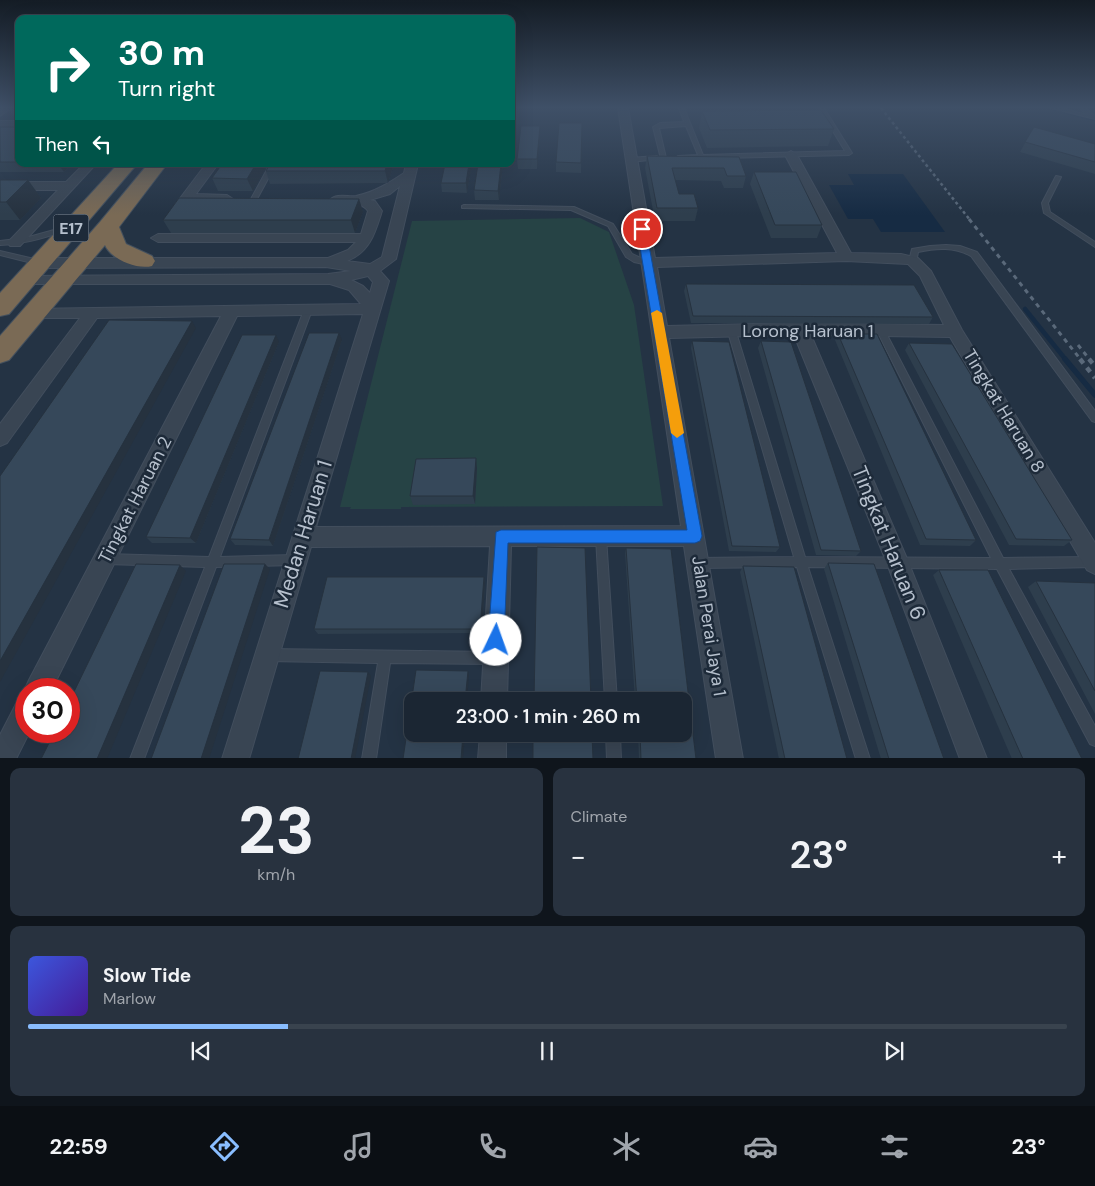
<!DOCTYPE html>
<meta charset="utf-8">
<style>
body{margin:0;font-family:"DM Sans",sans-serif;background:#28323f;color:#f1f3f6;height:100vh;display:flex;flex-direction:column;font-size:19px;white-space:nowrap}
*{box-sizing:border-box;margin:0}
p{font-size:16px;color:#a0a5ac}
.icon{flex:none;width:28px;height:28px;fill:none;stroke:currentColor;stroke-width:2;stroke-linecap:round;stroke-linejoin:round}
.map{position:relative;height:758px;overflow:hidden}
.panel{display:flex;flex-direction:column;gap:10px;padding:10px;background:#0f151c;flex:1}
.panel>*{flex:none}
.top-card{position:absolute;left:15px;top:15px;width:500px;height:152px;border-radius:10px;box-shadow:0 5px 20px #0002,0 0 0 1px #39434e;background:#00695c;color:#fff;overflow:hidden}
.speed{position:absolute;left:15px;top:678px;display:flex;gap:10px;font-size:25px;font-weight:700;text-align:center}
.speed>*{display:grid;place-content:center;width:65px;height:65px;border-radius:50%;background:#1b2633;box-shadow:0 5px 20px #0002,0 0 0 1px #39434e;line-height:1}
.speed .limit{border:8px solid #d22;background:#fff;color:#111}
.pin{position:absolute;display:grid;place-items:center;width:42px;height:42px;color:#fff;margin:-21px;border:2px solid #fff;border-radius:50%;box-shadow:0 1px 5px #0007}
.me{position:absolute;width:55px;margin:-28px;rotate:3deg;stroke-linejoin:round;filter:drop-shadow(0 0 4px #0008)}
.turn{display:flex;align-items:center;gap:18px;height:105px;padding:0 20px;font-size:22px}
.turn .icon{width:65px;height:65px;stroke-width:2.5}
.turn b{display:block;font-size:35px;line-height:42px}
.then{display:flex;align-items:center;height:48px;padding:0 20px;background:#0003;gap:10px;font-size:19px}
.big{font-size:38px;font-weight:600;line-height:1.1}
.panel .card{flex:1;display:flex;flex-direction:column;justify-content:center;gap:8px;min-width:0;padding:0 18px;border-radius:10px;background:#28323f}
.panel .dial{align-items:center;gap:0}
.dial b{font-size:65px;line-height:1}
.song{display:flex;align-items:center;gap:15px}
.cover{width:60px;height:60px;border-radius:8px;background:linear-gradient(135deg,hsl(230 70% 55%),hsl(260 70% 35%))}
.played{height:5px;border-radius:2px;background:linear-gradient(90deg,#89bdff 25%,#39434e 25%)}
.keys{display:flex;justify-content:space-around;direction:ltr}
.heat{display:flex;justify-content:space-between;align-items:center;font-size:28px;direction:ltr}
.panel .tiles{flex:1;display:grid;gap:10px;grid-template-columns:1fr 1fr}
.card:last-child{grid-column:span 2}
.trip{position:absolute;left:404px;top:692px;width:288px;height:50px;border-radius:10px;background:#1b2633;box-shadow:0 5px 20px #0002,0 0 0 1px #39434e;font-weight:600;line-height:50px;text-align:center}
.menu{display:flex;height:80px;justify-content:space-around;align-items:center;background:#0b0f14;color:#a0a5ac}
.menu .icon{width:35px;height:35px}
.menu .selected{color:#89bdff}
.menu b{font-size:22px;color:#f1f3f6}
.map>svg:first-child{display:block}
</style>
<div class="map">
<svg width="1095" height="759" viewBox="0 0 1095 759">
<rect width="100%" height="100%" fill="#243344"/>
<!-- green -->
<path fill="#264345" d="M580,218l29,14 25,73 29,201 -262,1v2h-51l1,-2h-11l72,-286z"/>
<!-- water -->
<path fill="#162b43" d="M848,174h55l42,58h-64l-8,-13h-25l-19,-34h25z"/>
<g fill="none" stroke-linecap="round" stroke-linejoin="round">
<!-- stream-far2 -->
<path stroke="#162b43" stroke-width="3" d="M1050,108l45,12"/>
<!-- stream-far1 -->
<path stroke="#162b43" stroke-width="4.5" d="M1025,309l41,51"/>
<!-- stream -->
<path stroke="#162b43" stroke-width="5.5" d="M1065,359l30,36"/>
<!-- lane casing -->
<g stroke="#424e5d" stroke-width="2">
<path id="lane" d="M679,108h5l19,47 142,-4 -26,-43h5l28,45 -3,2 -169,4 -3,-2 1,-1 20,-1 -12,-29 -27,2 7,30 -5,1 -8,-32 7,-4 24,-1z
M1051,108h10l26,7 -7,-7h6l9,8v3z
M657,156l3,2 -1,1 -29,3 -3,-2 3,-2z
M270,164h6l-19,35 -3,2 -2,-1 -1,-1z
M1056,176l5,1 -13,26 2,9 45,30v5l-51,-34 -2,-10z
M464,205l110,2 39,17 19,30 20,9 -4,2 -14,-3 -8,-5 -18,-31 -37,-16 -109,-2v-2z
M65,227l2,1v2c-22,8 -44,14 -67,15v-4l25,-3z
M946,245l14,1 17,6 118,159v11l-3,-1 -121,-165c-17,-9 -34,-8 -53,-4l-2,11h-3l-4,-2 3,-12 18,-3z
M0,251l43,10 1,2 -4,2 -40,-10z
M308,307l4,3 -92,247 75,-2 4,1 2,4 -2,4 -4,1 -79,2 -72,192h-14l75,-192 -99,-3 -4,-1 -2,-4 2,-4 4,-1 103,3 95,-247z
M881,328l4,3 118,227 92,-1 -1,10 -85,2 86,157v20l-5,-2 -93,-175 -189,-2 62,192h-14l-59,-192 -99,1 -4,-1 -2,-4 2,-4 4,-1 96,-1 -66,-225 4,-3 4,3 69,225 186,1 -114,-227z
M601,532l4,1 1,4 11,164h-12l-9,-164 1,-4z
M268,649l227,3 4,2 2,4 -2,4 -4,2 -105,-1 -14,96h-14l16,-96 -110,-2 -4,-2 -2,-4 2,-4z
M606,734h14l1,25h-14z"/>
</g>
<!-- street casing -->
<g stroke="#424e5d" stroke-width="2">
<path id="street" d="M0,108h11l-11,8z
M618,108h10l27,150 182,-5 -52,-98 6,-4 6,4 54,98 50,1 17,4 13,13 31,59 133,213v31l-8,-4 -137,-233 -139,-2 97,226 79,198h-27l-74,-198 -92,-226 -125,3 74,421h-27l-32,-213h-173l-4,155h-26l9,-155 -179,1 -62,212h-27l141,-445 -126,2 -185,373h-26v2l-1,-2 4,-9 192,-364 -124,2 -90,125 -7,3v-22l80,-106h-45l-6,-1 -2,-4 2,-4 332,-5 -12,-14 -19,-6h-305l-5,-2 -2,-3 2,-3 308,-2 23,-3 -25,-4 -285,1 -7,-5 7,-5h287l20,-8 8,-8h-198l-7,-4 7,-4h203l7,-23c-9,-13 -29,-1 -38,-11 6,-7 18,-3 26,-4 19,-4 33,-13 48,-23l2,-9h12l-22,95 -16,12 9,10 -73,246 365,-1zM400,186l-18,71 -12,7 -23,-3c23,-9 28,-28 35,-50l-7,-10 -5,-1 20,-6zM846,261l62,3 12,12 24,49 -144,-2 -133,3 -10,-59zM368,276l5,6 -3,11 -7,-7 -12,-6z
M0,121h19v6h-19z
M84,164h12l-76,82h-10l-2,-3 2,-3 48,-50h-58v-8h66z
M206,164h12l-22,30 31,1 6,4 -6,4 -36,-1 -4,6h-10l-2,-3z
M26,698v33h4l-14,28h-16v-24l17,-33z
M480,734h26v25h-28z"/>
</g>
<!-- highway casing -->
<g stroke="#43505e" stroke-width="2">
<path id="highway" d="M118,164h19l-128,150 -9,2v-23z
M148,164h19l-48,63 7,17 26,12 3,5 -3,5c-15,4 -41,-7 -47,-21l-96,115 -9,3v-27l100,-114z"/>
</g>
<!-- lane -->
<use href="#lane" fill="#394553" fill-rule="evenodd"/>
<!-- street -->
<use href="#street" fill="#394553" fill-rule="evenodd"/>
<!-- highway -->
<use href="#highway" fill="#7a6a55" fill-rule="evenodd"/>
<!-- rail-far2 -->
<path stroke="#5a697a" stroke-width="2.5" stroke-dasharray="3 3" stroke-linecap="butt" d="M881,108l89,112"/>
<!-- rail-far1 -->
<path stroke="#5a697a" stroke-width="3" stroke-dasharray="4.5 4.5" stroke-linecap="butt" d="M969,219l112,141
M1078,345l12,15"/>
<!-- rail -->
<path stroke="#5a697a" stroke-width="4.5" stroke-dasharray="5.5 5.5" stroke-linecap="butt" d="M1080,359l15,19
M1089,359l6,7"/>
</g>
<!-- wall -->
<path fill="#2e3e4d" d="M8,108h11v7l-7,-1z
M511,108h8l-1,12 -7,-1z
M702,111l132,18 -6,17 -121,2 -8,-20z
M582,123l-1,50 -25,-1v-10z
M540,126v10l-3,33h-19l-1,-10z
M0,127h19v37h53l-8,8h-64z
M1034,127l61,17v30l-75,-22z
M647,156l92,1 7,19 -3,12h-19l-3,-7 -46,-1 4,14 19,14 -3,13h-40l-10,-53z
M268,164l-15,27h-35l-6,-13z
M394,164l-6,19 -118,1 -4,-13z
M472,164l-5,29 -25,-1 -1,-9z
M503,164l-4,36h-24l-1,-10z
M754,172l68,53 -5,13h-46l-21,-54z
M0,180h28l13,18 -21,22h-20z
M359,199l4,13 -8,21h-184l-8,-13z
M686,284l247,33 -4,7 -238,-1 -7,-32z
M838,334l138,206 -6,6 -50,-1 -85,-205z
M342,340l-69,206 -38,-1 -5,-6z
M692,341l88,206 -4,5 -47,-1 -38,-203z
M761,341l100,210 -5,5 -40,-1 -58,-207z
M279,342l-83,201h-44l-6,-6z
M909,343l163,197 -8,6 -55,-1 -104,-195z
M477,468l-2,36 -62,1 -3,-9z
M626,548l45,1 25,210h-57l-1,-25h44v-33h-47l-10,-148z
M828,563l116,196h-63l-57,-190z
M743,566l104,193h-68l-39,-187z
M939,570l143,189h-70l-79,-184z
M484,577l1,6 -3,50 -164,1 -4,-5z
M1036,581l59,2v131l-67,-127z"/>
<!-- shaded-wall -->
<path fill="#26323f" d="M540,126v10l-3,33v-10z
M58,164h14l-8,8z
M256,164h12l-15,27 -6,-12z
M387,164h7l-6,19 -3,-12z
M469,164h3l-5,29 -1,-10z
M501,164h2l-4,36 -1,-9z
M28,180l13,18 -21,22 -14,-18z
M359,199l4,13 -8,21 -4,-13z
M192,321l4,7 -196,354v-21z
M339,333l3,7 -69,206 -4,-6z
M276,335l3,7 -83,201 -6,-5z
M476,458l1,10 -2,36 -2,-8z
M265,564l5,5 -61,190h-8z
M180,565l6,6 -79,188h-10z
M484,577l1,6 -3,50 -2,-4z
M468,671l1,4 -2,26h-2z
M368,672l3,4 -16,83h-4z
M463,734h2l-2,25h-2z"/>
<!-- building -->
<path fill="#36485a" stroke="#26323f" d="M511,108h7l-1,2h-6z
M821,110l13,19 -124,1 -8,-19z
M559,123h23l-1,40 -25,-1z
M521,126h19l-3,33h-20z
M0,127h19v35h-19z
M1034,127l61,17v18l-70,-20z
M647,156l92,1 7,19h-19l-3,-8h-52l7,26h15l4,14h-41z
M222,164h34l-9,15 -35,-1z
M270,164h117l-2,7h-119z
M445,164h24l-3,19h-25z
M478,164h23l-3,27 -24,-1z
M754,172h42l26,53h-47z
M0,180h28l-22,22h-6z
M179,198l180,1 -8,21h-188z
M686,284l228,1 19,32 -240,-1z
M109,320l83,1 -192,340v-185z
M309,333h30l-70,207 -39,-1z
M838,334h39l99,206 -50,-1z
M242,335h34l-86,203 -44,-1z
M692,341l37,1 51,205 -48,-1z
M761,341l30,1 70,209 -40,-1z
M909,343l43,1 120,196 -56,-1z
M476,458l-3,38h-63l6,-37z
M537,547l48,1 6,153h-57z
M626,548l45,1 25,210h-55l-1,-25h42v-33h-45z
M828,563l46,1 70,195h-55z
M136,564l44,1 -83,194h-56l14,-28h14v-29z
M224,564h41l-64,195h-50z
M743,566l51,1 53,192h-62z
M939,570h49l94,189h-59z
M327,577h157l-4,52h-166z
M1036,581l59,2v108z
M416,670l52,1 -3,30h-53v33h51l-2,25h-58z
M320,671l48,1 -17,87h-53z
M533,734h59l1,25h-60z"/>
<!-- sky -->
<linearGradient id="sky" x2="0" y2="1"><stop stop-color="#141c25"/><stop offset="0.5" stop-color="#3f5067"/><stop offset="1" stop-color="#3f5067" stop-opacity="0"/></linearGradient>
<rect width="1095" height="215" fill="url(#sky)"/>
<!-- route -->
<path fill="#1a73e8" stroke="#114b97" d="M642,226l4,3 56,307 -2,5 -5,2h-187l-4,97 -2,6 -6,2 -5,-2 -3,-6 8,-108 5,-2h186l-50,-301z"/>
<!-- slow -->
<path fill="#f59e0b" d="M657,310l5,3 22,120 -7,5 -6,-5 -20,-120z"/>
<g text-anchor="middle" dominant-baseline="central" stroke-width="5" stroke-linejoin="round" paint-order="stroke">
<!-- shield labels -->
<rect fill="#1d2a39" stroke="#8893a1" stroke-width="1" x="53.5" y="214.5" width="35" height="27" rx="4"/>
<g font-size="16" font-weight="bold" fill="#b6c0cd">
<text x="71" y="228">E17</text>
</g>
<!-- street labels -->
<g font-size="18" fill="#b6c0cd" stroke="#1d2a39">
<text x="808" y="331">Lorong Haruan 1</text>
<text transform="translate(1004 411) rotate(59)">Tingkat Haruan 8</text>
<text transform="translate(135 500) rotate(-63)">Tingkat Haruan 2</text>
<text transform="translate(709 626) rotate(81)">Jalan Perai Jaya 1</text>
</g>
<!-- near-street labels -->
<g font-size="21" fill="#b6c0cd" stroke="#1d2a39">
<text transform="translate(303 534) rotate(-73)">Medan Haruan 1</text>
<text transform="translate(889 543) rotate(68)">Tingkat Haruan 6</text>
</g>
</g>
</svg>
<div class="speed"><div class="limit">30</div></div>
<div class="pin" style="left:642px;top:229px;background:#d93025"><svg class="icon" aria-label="arrive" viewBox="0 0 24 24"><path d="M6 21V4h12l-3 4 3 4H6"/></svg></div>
<svg class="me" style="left:496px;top:640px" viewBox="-20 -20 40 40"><circle r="19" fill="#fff"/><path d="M0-13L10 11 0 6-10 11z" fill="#1a73e8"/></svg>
<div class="trip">23:00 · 1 min · 260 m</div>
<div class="top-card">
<div class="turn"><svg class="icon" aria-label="right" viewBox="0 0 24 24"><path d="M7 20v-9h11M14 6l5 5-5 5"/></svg><div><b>30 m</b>Turn right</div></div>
<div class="then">Then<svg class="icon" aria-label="left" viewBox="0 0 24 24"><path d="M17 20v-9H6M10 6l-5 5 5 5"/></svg></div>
</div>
</div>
<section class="panel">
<div class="tiles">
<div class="card dial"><b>23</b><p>km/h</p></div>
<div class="card"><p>Climate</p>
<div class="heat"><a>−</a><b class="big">23°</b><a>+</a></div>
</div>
<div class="card">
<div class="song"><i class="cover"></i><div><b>Slow Tide</b><p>Marlow</p></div></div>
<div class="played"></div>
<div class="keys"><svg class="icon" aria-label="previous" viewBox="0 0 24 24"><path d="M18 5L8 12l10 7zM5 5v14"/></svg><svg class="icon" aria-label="pause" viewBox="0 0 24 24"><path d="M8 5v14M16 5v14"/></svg><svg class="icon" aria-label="next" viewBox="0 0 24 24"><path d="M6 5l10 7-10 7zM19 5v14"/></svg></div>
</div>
</div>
</section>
<nav class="menu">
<b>22:59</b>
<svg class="icon selected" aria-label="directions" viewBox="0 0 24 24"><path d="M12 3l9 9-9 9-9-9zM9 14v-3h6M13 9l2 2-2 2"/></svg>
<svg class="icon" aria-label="music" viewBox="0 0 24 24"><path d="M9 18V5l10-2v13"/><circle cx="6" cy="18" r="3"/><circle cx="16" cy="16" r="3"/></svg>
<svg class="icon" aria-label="phone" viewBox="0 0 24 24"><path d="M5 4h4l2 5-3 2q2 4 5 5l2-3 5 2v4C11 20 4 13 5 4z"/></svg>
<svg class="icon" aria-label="climate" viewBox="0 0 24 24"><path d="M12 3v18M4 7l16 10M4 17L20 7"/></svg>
<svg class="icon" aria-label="car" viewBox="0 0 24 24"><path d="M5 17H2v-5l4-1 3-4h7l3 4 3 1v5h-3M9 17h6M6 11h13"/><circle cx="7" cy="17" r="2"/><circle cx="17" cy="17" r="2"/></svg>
<svg class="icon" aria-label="filters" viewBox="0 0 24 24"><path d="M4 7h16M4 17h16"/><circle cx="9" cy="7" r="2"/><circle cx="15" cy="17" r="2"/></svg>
<b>23°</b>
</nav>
